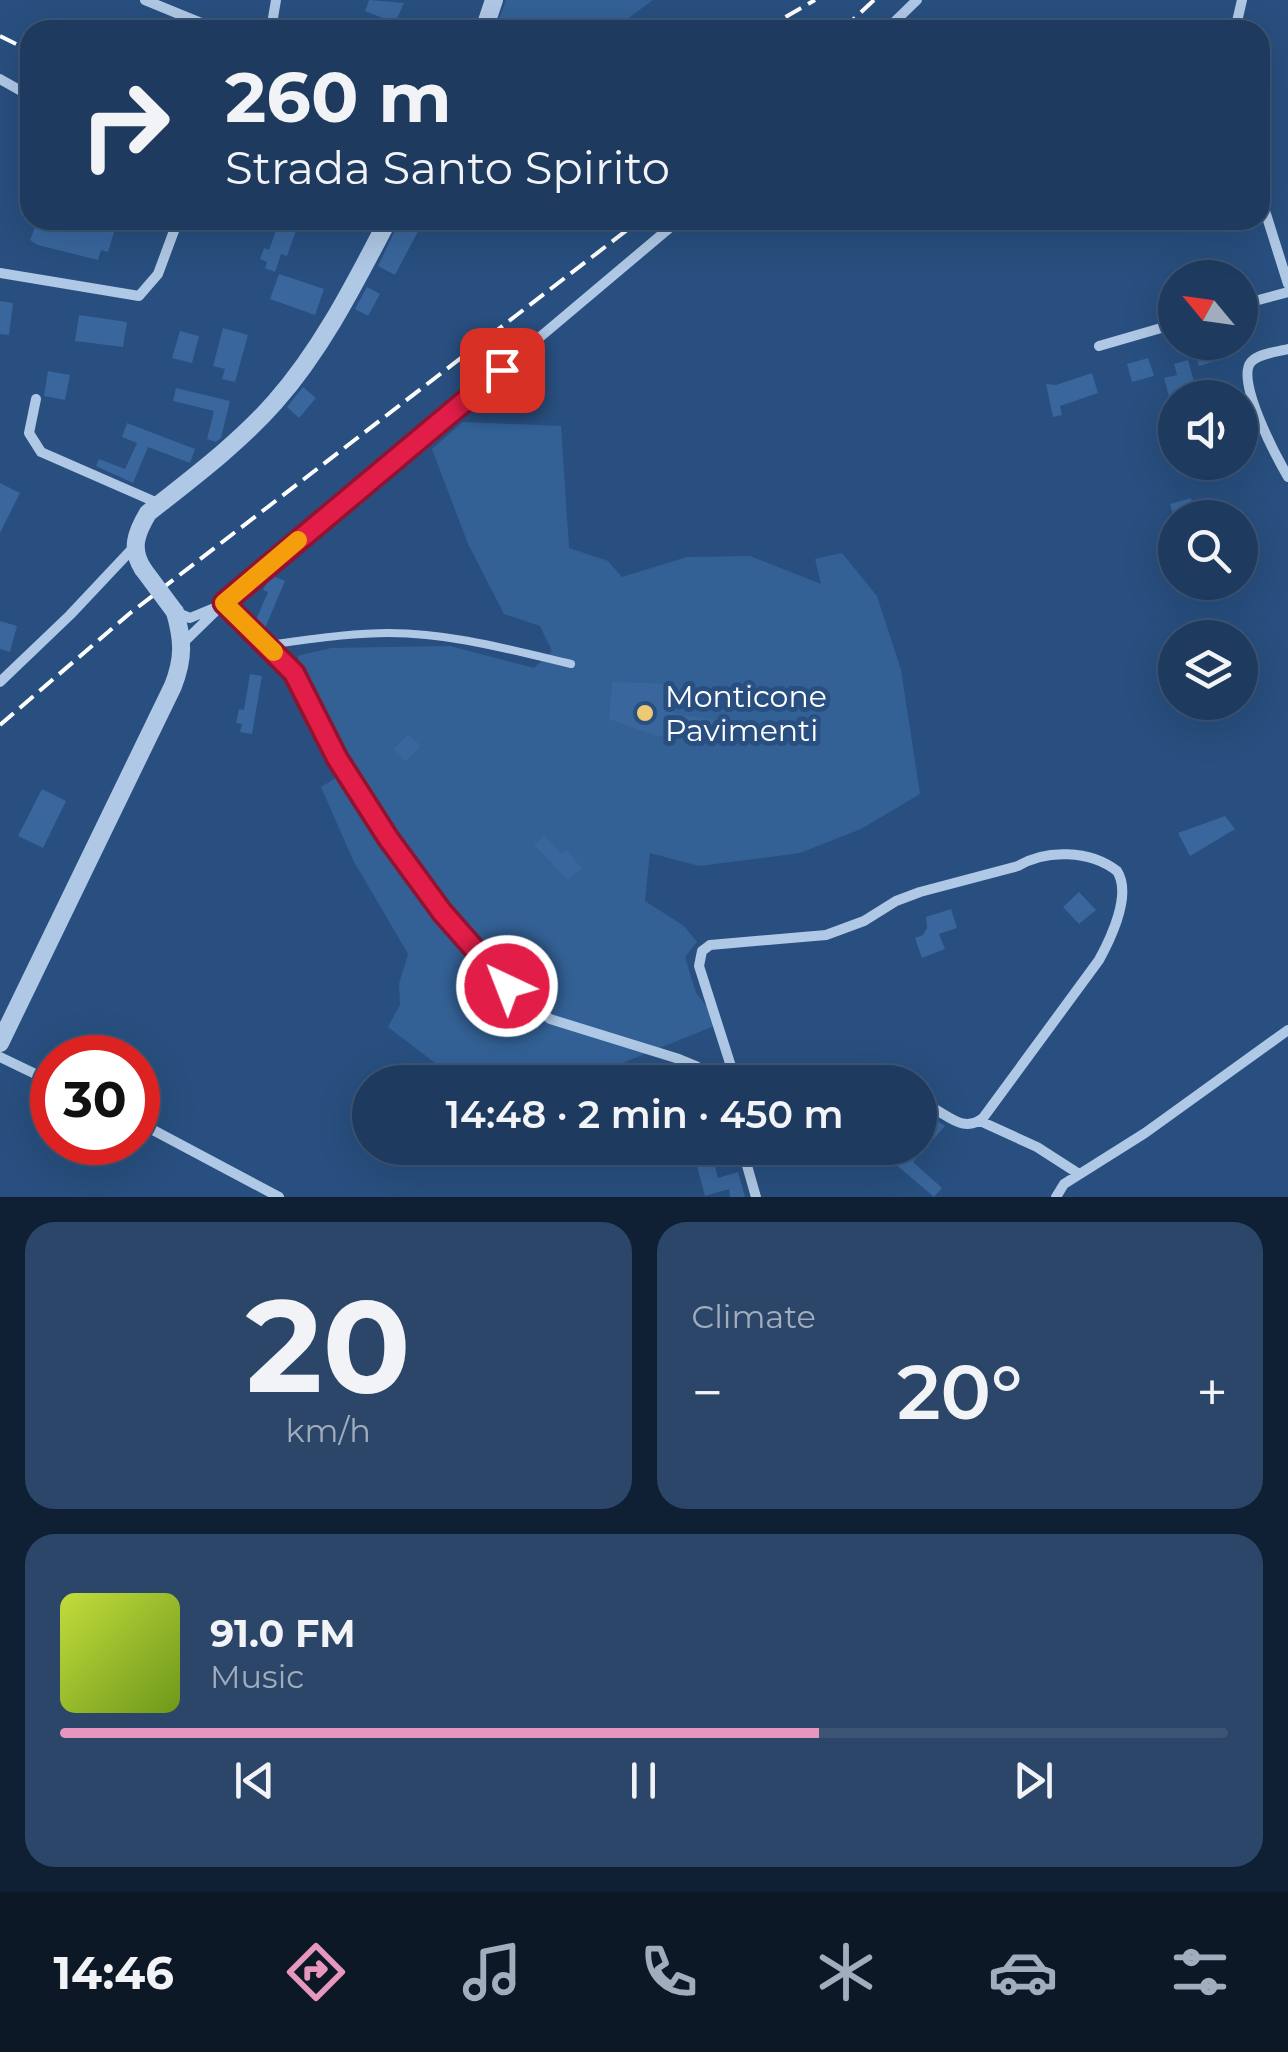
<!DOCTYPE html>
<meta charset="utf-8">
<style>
body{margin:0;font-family:Montserrat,sans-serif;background:#2b4668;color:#f1f3f6;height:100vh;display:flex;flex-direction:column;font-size:38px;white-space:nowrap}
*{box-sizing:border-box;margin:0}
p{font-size:32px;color:#a1adbd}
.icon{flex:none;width:55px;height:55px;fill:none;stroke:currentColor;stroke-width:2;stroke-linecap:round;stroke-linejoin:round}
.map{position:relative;height:1197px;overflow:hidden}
.drawer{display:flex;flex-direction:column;gap:25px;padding:25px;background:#102034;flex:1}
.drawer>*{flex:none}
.top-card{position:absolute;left:20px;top:20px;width:1250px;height:210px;border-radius:30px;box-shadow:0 10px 40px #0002,0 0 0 2px #3c5574;background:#1e3b5f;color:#f1f3f6;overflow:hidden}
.needle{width:65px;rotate:299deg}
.fabs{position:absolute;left:1158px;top:260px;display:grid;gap:20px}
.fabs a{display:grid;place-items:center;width:100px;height:100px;border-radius:50%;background:#1e3b5f;box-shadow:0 10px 40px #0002,0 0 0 2px #3c5574;font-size:50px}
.speed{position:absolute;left:30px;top:1035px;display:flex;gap:20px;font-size:50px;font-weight:700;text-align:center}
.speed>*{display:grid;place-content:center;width:130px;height:130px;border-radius:50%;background:#1e3b5f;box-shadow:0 10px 40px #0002,0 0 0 2px #3c5574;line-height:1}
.speed .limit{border:15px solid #d22;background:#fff;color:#111}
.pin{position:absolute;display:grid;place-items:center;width:85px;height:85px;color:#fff;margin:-42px;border-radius:20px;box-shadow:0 5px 15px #0006}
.me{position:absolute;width:110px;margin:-55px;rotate:317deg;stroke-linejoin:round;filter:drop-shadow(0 0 8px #0008)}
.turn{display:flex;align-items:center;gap:35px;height:210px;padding:0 40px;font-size:45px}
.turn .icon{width:130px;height:130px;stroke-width:2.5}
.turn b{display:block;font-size:70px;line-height:85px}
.big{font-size:75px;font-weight:600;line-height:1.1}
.drawer .tile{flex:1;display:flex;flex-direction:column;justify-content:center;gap:15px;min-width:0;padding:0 35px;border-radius:30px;background:#2b4668}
.drawer .dial{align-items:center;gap:0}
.dial b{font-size:130px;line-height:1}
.song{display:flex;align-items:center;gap:30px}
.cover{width:120px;height:120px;border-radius:15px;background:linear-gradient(135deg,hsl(70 70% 55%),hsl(80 70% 35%))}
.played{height:10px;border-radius:5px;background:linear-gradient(90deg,#e797bd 65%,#3c5574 65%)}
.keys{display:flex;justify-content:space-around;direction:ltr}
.heat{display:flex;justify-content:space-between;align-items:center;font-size:55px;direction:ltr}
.drawer .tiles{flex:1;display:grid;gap:25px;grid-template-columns:1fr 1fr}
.tile:last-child{grid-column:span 2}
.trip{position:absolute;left:352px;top:1065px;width:585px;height:100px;border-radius:50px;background:#1e3b5f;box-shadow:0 10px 40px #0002,0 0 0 2px #3c5574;font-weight:600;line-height:100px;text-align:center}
.tab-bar{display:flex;height:160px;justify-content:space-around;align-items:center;background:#0c1826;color:#a1adbd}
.tab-bar .icon{width:70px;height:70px}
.tab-bar .selected{color:#e797bd}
.tab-bar b{font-size:45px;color:#f1f3f6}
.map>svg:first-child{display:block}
</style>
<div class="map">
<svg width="1288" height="1197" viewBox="0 0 1288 1197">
<rect width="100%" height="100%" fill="#284f7f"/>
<!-- green -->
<path fill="#336196" d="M506,0h147l-41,30h-117z
M463,422l98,4 8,122 39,13 14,16 65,-20 63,-1 71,28 -6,-25 27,-6 35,43 24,74 19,124 -59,35 -61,24 -101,13 -49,-13 -5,48 39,25 13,16 -12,15 11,36 12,15 6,18 -138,56h-116l-72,-55 12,-22 -1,-21 9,-30 -55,-94 -32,-73 31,-19 -55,-112 34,-8 119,-2 84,22 18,-17 -12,-25 -36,-12 -36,-70 -36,-95z"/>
<!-- building -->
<path fill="#39669c" d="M369,0l35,3 -9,20 -30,-12z
M38,220h23l-1,4 19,6 3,-10 34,6 -8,26 -7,-2 -3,10 -60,-15 -8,-5z
M280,220h20l-13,36 -6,-2 -6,18 -10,-4 2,-6 -7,-3 4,-11 5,2z
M400,220h24l-29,55 -17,-9z
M279,274l45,15 -9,26 -45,-16z
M367,287l13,7 -12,22 -13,-7z
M0,301l13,2 -4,32 -9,-1z
M79,315l48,7 -4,25 -48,-6z
M223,328l25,7 -13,47 -13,-3 3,-10 -12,-3z
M180,331l19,5 -7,27 -20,-5z
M1206,342h11l5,17 -23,7 -6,-20z
M1148,358l6,18 -22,6 -5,-18z
M1188,360l8,29 -27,7 -5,-18 13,-3 -3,-11z
M535,361l9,14 -4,3 4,6 -14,15 -17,-22z
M48,371l22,4 -5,25 -21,-4z
M1092,373l6,20 -38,13 2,9 -9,2 -7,-33 10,1z
M303,387l13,11 -17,20 -12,-11z
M176,388l54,13 -9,37 -5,4 -9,-3 7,-28 -41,-10z
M127,423l68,26 -5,14 -42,-16 -15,36 -37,-17 3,-7 26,10 12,-26 -15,-6z
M0,483l20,10 -20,40z
M1191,498l5,20h-22l-4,-14z
M271,575l14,6 -20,47 -10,-6 13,-30 -5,-2z
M0,621l17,5 -7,26 -10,-3z
M250,674l12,2 -10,58 -12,-2 2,-8 -6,-1 3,-14 5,1z
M612,682l65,2 -4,29 45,8 -4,23 -60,-9 -45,-16z
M408,734l13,12 -15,15 -12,-12z
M42,789l24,12 -23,47 -25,-12z
M1225,816l10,13 -45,27 -12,-23z
M544,836l18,18 4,-4 16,18 -14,12 -34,-35z
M1079,892l17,18 -17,14 -16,-17z
M951,909l6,19 -18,6 6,15 -23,9 -7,-20 8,-3 4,-7 -1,-11z
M931,1117l14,9 -32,36 29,26 -8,9 -41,-35 12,-14h15v-18z
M692,1148h18l8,30 20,-6 7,25h-15l-1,-8 -24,7z"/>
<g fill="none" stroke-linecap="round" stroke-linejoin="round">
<!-- service -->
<path stroke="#afc8e5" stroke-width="8" d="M266,645c41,-5 81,-12 123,-12 62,0 122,17 182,31"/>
<!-- minor -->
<path stroke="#afc8e5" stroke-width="10" d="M145,0l56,23 45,7
M271,30l5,-30
M886,30l31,-30
M1235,30l7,-30
M0,79l30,17
M1260,195l28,89
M0,273l139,23 19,-22 20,-54
M1240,305l48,-13
M1099,346l76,-22
M1288,349c-11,3 -29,4 -37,13 -16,18 26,96 37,115
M36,399l-7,34 12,19 119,52
M224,603l69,70 44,84 33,54 71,101 49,58 60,49 129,40 17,7 21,16
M175,612l15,6 24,-10
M183,643l41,-40 455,-383
M0,682l70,-67 64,-68
M0,1057l52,25
M736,1082l-37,-116 3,-15 8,-6 116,-10 38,-14 32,-20 24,-9 98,-26c28,-17 72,-16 99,5 15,23 -6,67 -18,89l-116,158c-19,15 -34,-2 -52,-11l-11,2
M980,1121l57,26 42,27
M138,1122l141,75
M742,1148l14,49
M1056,1197l8,-13 81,-51 143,-103"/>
<!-- tertiary -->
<path stroke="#afc8e5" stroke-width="18" d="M484,30l10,-30
M143,569c-13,-20 -7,-36 5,-56 43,-34 90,-69 127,-111 47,-53 80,-119 113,-182
M0,1043l173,-357c11,-28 10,-46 2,-74"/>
<!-- rail -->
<path stroke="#fff" stroke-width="4" stroke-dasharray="18 8" stroke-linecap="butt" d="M763,30l52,-30
M842,30l32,-30
M0,36l30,15
M0,725l129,-111 511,-394"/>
<!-- tertiary-bridge -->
<path stroke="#afc8e5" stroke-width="18" d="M143,569l32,43"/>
</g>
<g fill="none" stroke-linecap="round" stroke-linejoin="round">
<!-- route casing -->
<g stroke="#92132f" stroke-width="25">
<path id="route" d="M502,370l-278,233 70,70 43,85 51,80 54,74 65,74"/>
</g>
<!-- route -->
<use href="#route" stroke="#e11d48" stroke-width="18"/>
<!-- slow -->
<path stroke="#f59e0b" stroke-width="18" d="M274,652l-50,-49 74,-63"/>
</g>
<!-- markers -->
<circle fill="#edc975" stroke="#284f7f" stroke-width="4" cx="645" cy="713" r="10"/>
<g text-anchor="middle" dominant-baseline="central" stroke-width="10" stroke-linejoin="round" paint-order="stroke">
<!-- poi labels -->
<g font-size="30" fill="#fff" stroke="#284f7f" text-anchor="start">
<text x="665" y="696">Monticone<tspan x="665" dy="34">Pavimenti</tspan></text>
</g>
</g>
</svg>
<div class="fabs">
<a><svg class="needle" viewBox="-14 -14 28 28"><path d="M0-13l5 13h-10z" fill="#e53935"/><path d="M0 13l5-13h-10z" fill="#a1adbd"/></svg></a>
<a><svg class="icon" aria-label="sound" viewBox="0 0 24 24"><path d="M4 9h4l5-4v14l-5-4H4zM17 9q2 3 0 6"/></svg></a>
<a><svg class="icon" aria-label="search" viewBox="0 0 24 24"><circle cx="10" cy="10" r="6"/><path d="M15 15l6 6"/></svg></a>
<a><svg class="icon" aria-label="layers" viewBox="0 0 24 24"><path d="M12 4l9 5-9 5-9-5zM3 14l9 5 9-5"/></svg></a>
</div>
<div class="speed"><div class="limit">30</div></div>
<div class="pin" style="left:502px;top:370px;background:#d93025"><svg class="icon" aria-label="arrive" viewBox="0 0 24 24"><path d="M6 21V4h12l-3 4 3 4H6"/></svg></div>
<svg class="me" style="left:507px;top:986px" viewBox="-20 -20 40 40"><circle r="17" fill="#e11d48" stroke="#fff" stroke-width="3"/><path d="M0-11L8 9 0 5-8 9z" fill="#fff"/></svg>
<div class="trip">14:48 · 2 min · 450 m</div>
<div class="top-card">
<div class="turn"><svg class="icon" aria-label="right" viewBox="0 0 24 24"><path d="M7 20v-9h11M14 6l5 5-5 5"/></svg><div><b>260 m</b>Strada Santo Spirito</div></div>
</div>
</div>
<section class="drawer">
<div class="tiles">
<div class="tile dial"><b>20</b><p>km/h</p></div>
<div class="tile"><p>Climate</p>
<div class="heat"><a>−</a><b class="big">20°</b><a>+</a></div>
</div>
<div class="tile">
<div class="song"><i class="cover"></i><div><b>91.0 FM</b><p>Music</p></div></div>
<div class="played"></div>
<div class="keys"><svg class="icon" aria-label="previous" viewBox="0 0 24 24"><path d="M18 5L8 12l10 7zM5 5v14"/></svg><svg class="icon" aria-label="pause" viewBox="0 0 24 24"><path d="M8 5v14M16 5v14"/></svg><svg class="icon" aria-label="next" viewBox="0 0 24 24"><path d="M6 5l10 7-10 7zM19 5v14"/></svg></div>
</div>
</div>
</section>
<nav class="tab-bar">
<b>14:46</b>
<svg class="icon selected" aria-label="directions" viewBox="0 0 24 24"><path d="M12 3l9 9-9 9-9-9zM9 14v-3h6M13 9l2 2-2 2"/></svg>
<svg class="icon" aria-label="music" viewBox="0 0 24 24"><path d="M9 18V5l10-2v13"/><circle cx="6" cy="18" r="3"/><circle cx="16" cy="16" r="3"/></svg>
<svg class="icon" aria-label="phone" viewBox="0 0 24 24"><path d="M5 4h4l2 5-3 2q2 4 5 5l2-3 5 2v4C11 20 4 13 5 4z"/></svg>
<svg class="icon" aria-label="climate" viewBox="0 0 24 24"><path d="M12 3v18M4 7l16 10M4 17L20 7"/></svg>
<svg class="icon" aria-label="car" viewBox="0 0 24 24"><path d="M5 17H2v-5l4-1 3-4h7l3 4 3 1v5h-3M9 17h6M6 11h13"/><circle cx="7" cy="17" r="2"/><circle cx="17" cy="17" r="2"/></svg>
<svg class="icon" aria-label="filters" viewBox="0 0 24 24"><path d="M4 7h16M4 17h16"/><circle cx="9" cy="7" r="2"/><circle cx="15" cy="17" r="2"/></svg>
</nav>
